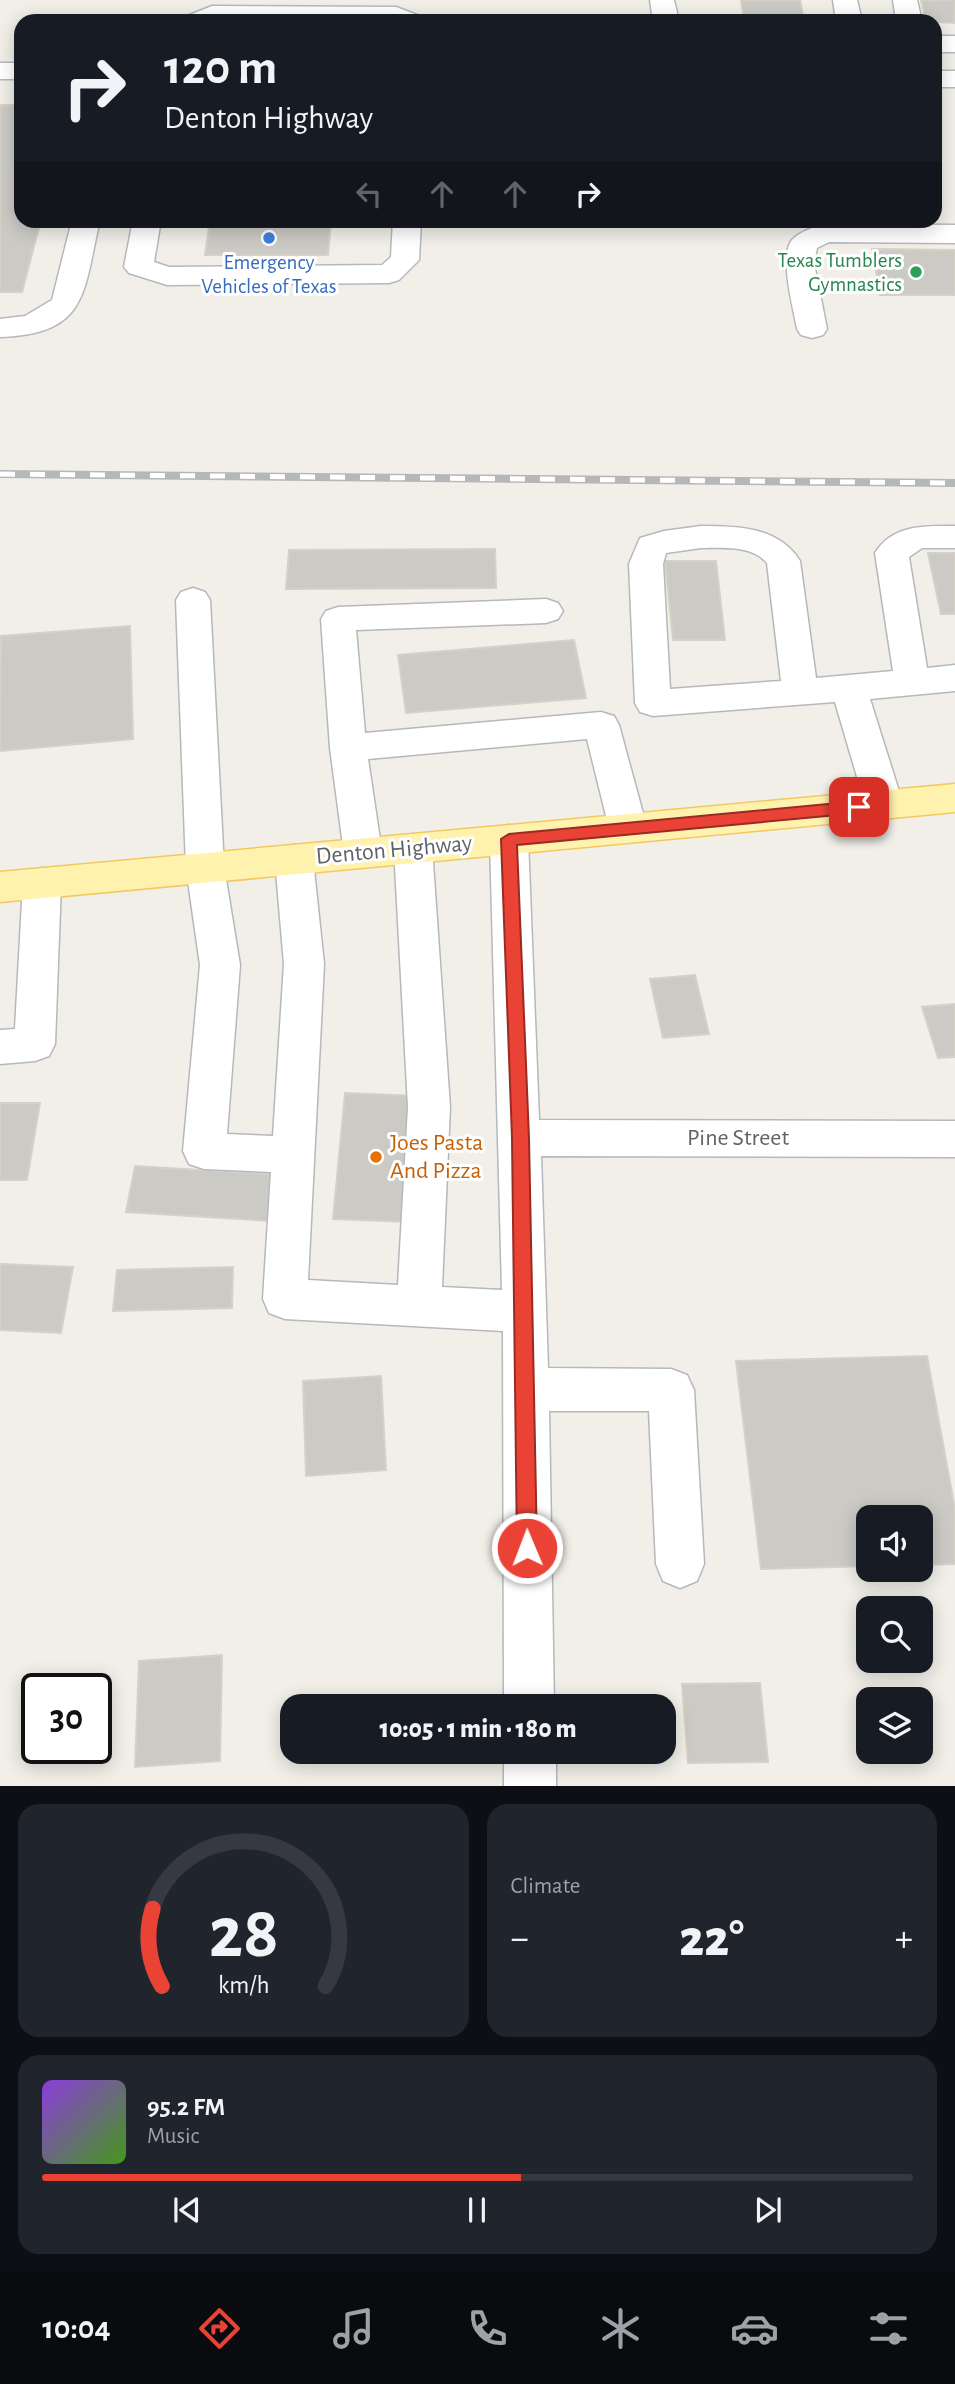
<!DOCTYPE html>
<meta charset="utf-8">
<style>
body{margin:0;font-family:"Alegreya Sans",sans-serif;background:#20242c;color:#f1f3f6;height:100vh;display:flex;flex-direction:column;font-size:26px;white-space:nowrap}
*{box-sizing:border-box;margin:0}
p{font-size:23px;color:#9ea1a6}
.icon{flex:none;width:38px;height:38px;fill:none;stroke:currentColor;stroke-width:2;stroke-linecap:round;stroke-linejoin:round}
.map{position:relative;height:1786px;overflow:hidden}
.sheet{display:flex;flex-direction:column;gap:18px;padding:18px;background:#0d0f14;flex:1}
.sheet>*{flex:none}
.hud{position:absolute;left:14px;top:14px;width:928px;height:214px;border-radius:21px;box-shadow:0 4px 18px #0003;background:#171b24;color:#f1f3f6;overflow:hidden}
.controls{position:absolute;left:856px;top:1505px;display:grid;gap:14px}
.controls a{display:grid;place-items:center;width:77px;height:77px;border-radius:14px;background:#171b24;box-shadow:0 4px 18px #0003;font-size:35px}
.speed{position:absolute;left:21px;top:1673px;display:flex;gap:14px;font-size:35px;font-weight:700;text-align:center}
.speed>*{display:grid;place-content:center;width:91px;height:91px;border-radius:50%;background:#171b24;box-shadow:0 4px 18px #0003;line-height:1}
.speed .limit{border:4px solid #111;border-radius:10px;background:#fff;color:#111}
.pin{position:absolute;display:grid;place-items:center;width:60px;height:60px;color:#fff;margin:-30px;border-radius:14px;box-shadow:0 4px 10px #0006}
.me{position:absolute;width:77px;margin:-38px;rotate:359deg;stroke-linejoin:round;filter:drop-shadow(0 0 5px #0008)}
.turn{display:flex;align-items:center;gap:24px;height:147px;padding:0 35px;font-size:32px}
.turn .icon{width:91px;height:91px;stroke-width:2.5}
.turn b{display:block;font-size:49px;line-height:60px}
.lanes{display:flex;align-items:center;height:66px;padding:0 35px;background:#0003;justify-content:center;gap:35px;direction:ltr}
.lanes .off{opacity:.35}
.big{font-size:52px;font-weight:800;line-height:1.1}
.sheet .tile{flex:1;display:flex;flex-direction:column;justify-content:center;gap:10px;min-width:0;padding:0 24px;border-radius:21px;background:#20242c}
.sheet .dial{align-items:center;gap:0}
.dial svg{height:182px;overflow:visible;fill:none;stroke:#363941;stroke-width:7;stroke-linecap:round;text-anchor:middle}
.dial text{fill:#f1f3f6;stroke:none}
.song{display:flex;align-items:center;gap:21px}
.cover{width:84px;height:84px;border-radius:10px;background:linear-gradient(135deg,hsl(270 70% 55%),hsl(100 70% 35%))}
.played{height:7px;border-radius:4px;background:linear-gradient(90deg,#ea4335 55%,#363941 55%)}
.keys{display:flex;justify-content:space-around;direction:ltr}
.heat{display:flex;justify-content:space-between;align-items:center;font-size:38px;direction:ltr}
.sheet .tiles{flex:1;display:grid;gap:18px;grid-template-columns:1fr 1fr}
.tile:last-child{grid-column:span 2}
.trip{position:absolute;left:280px;top:1694px;width:396px;height:70px;border-radius:21px;background:#171b24;box-shadow:0 4px 18px #0003;font-weight:800;line-height:70px;text-align:center}
.dock{display:flex;height:112px;justify-content:space-around;align-items:center;background:#090b0e;color:#9ea1a6}
.dock .icon{width:49px;height:49px}
.dock .current{color:#ea4335}
.dock b{font-size:32px;color:#f1f3f6}
.map>svg:first-child{display:block}
</style>
<div class="map">
<svg width="955" height="1786" viewBox="0 0 955 1786">
<rect width="100%" height="100%" fill="#f1efe8"/>
<!-- building -->
<path fill="#cccac5" stroke="#d6d1c6" stroke-width="2" d="M741,0h59l4,21h-60z
M921,0h34v23l-29,-2z
M0,105h21v115h20l-19,72h-22z
M210,220h121l-3,35h-123z
M872,249l83,1v45h-75z
M495,549l1,39 -210,1 3,-39z
M928,553h27v61h-14z
M665,561h51l9,79h-52z
M130,626l3,113 -133,12 1,-115z
M574,640l12,58 -180,15 -8,-58z
M695,975l14,59 -46,4 -13,-59z
M955,1004v53l-17,1 -16,-51z
M345,1093l72,3 -8,126 -76,-3z
M0,1103h40l-13,77h-27z
M135,1166l143,9 -7,46 -145,-9z
M0,1264l73,3 -12,66 -61,-3z
M233,1267l-1,41 -119,3 4,-41z
M927,1356l28,153v55l-35,1v-48h-52v49l-107,3 -25,-208z
M381,1376l5,94 -80,6 -3,-95z
M222,1655l-2,106 -85,6 4,-106z
M760,1683l8,79 -80,1 -6,-79z"/>
<g fill="none" stroke-linecap="round" stroke-linejoin="round">
<!-- minor casing -->
<g stroke="#b5b8bc" stroke-width="3">
<path id="minor" d="M650,0h24l5,21h-26z
M833,0h24l5,21h-26z
M893,0h24l5,21h-26z
M212,6l184,1 24,9 4,5h-241l4,-5z
M934,36h21v16h-21z
M0,63h21v16h-21z
M934,71h21v16h-21z
M72,220h28c-17,72 -11,114 -100,117v-18l25,-3 27,-16z
M133,220h28l-7,42 15,5 213,-2 9,-8 2,-37h28l-2,40 -20,20 -10,3 -222,2 -38,-12 -5,-6z
M824,224l131,1v18l-126,-1 -12,6 -3,15 13,66 -4,6 -11,3 -11,-3 -4,-6c-3,-19 -20,-78 -3,-91 8,-7 20,-11 30,-14z
M701,526c37,0 78,1 99,35l16,117 77,-7 -18,-118c18,-29 50,-27 80,-27v22h-33l-13,9 18,111 28,-3v26l-85,8 33,105 -6,10 -13,4 -13,-4 -6,-10 -30,-102 -182,14 -13,-4 -5,-9 -6,-139 11,-26 24,-7zM701,548c21,0 51,-3 66,15l14,118 -111,8 -7,-125 3,-11z
M193,588l12,4 5,8 14,267 16,98 -13,169 46,2 11,-172 -9,-104 6,-10 13,-5 13,5 6,10 11,104 -16,316 90,5 10,-178 -14,-259 6,-10 13,-4 13,4 6,10 18,259 -8,180 60,3 -12,-451 6,-10 13,-4 13,4 6,10 11,281 416,1v36l-414,-1 7,212 123,1 16,6 7,15 10,174 -7,17 -17,7 -17,-7 -7,-17 -7,-153h-100l5,295h-50l-1,-375 -218,-12 -16,-6 -6,-14 8,-127 -67,-3 -15,-5 -6,-13 17,-186 -14,-98 -10,-267 5,-8z
M546,599l12,4 5,8 -5,8 -12,4 -190,7 9,103 236,-21 13,4 5,9 28,103 -6,10 -13,4 -13,-4 -6,-10 -22,-89 -219,20 14,94 -6,10 -13,4 -13,-4 -6,-10 -14,-105 -9,-129 5,-8 12,-4z
M42,868l14,5 5,10 -6,161 -6,12 -14,5 -35,3v-34l15,-1 8,-146 5,-10z
M504,1752h52v34h-52z"/>
</g>
<!-- major casing -->
<g stroke="#f2c960" stroke-width="3">
<path id="major" d="M955,784v28l-955,90v-30z"/>
</g>
<!-- minor -->
<use href="#minor" fill="#fff" fill-rule="evenodd"/>
<!-- major -->
<use href="#major" fill="#fff2af" fill-rule="evenodd"/>
<!-- rail casing -->
<g stroke="#b6b7b8" stroke-width="8">
<path id="rail" d="M0,474l955,9"/>
</g>
<!-- rail -->
<use href="#rail" stroke="#fff" stroke-width="5" stroke-dasharray="15" stroke-linecap="butt"/>
</g>
<!-- route -->
<path fill="#ea4335" stroke="#982c22" stroke-width="2" d="M859,801l7,6 -7,6 -342,32 12,293 8,410 -3,6 -7,3 -7,-3 -3,-6 -5,-410 -11,-299 8,-5z"/>
<!-- markers -->
<circle fill="#3f7fe0" stroke="#fff" stroke-width="2.5" cx="269" cy="238" r="7"/>
<circle fill="#2e9e5b" stroke="#fff" stroke-width="2.5" cx="916" cy="272" r="7"/>
<circle fill="#e8710a" stroke="#fff" stroke-width="2.5" cx="376" cy="1157" r="7"/>
<g text-anchor="middle" dominant-baseline="central" stroke-width="6" stroke-linejoin="round" paint-order="stroke">
<!-- far-leisure labels -->
<g font-size="21" fill="#27864d" stroke="#fff" text-anchor="end">
<text x="902" y="260">Texas Tumblers<tspan x="902" dy="24">Gymnastics</tspan></text>
</g>
<!-- far-shop labels -->
<g font-size="21" fill="#366cbe" stroke="#fff">
<text x="269" y="262">Emergency<tspan x="269" dy="24">Vehicles of Texas</tspan></text>
</g>
<!-- street labels -->
<g font-size="24" fill="#5f6368" stroke="#fff">
<text transform="translate(394 850) rotate(-5)">Denton Highway</text>
<text x="738" y="1138">Pine Street</text>
</g>
<!-- food labels -->
<g font-size="24" fill="#c56008" stroke="#fff" text-anchor="start">
<text x="390" y="1143">Joes Pasta<tspan x="390" dy="28">And Pizza</tspan></text>
</g>
</g>
</svg>
<div class="controls">
<a><svg class="icon" aria-label="sound" viewBox="0 0 24 24"><path d="M4 9h4l5-4v14l-5-4H4zM17 9q2 3 0 6"/></svg></a>
<a><svg class="icon" aria-label="search" viewBox="0 0 24 24"><circle cx="10" cy="10" r="6"/><path d="M15 15l6 6"/></svg></a>
<a><svg class="icon" aria-label="layers" viewBox="0 0 24 24"><path d="M12 4l9 5-9 5-9-5zM3 14l9 5 9-5"/></svg></a>
</div>
<div class="speed"><div class="limit">30</div></div>
<div class="pin" style="left:859px;top:807px;background:#d93025"><svg class="icon" aria-label="arrive" viewBox="0 0 24 24"><path d="M6 21V4h12l-3 4 3 4H6"/></svg></div>
<svg class="me" style="left:527px;top:1548px" viewBox="-20 -20 40 40"><circle r="17" fill="#ea4335" stroke="#fff" stroke-width="3"/><path d="M0-11L8 9 0 5-8 9z" fill="#fff"/></svg>
<div class="trip">10:05 · 1 min · 180 m</div>
<div class="hud">
<div class="turn"><svg class="icon" aria-label="right" viewBox="0 0 24 24"><path d="M7 20v-9h11M14 6l5 5-5 5"/></svg><div><b>120 m</b>Denton Highway</div></div>
<div class="lanes"><svg class="icon off" aria-label="left" viewBox="0 0 24 24"><path d="M17 20v-9H6M10 6l-5 5 5 5"/></svg><svg class="icon off" aria-label="ahead" viewBox="0 0 24 24"><path d="M12 20V5M6 11l6-6 6 6"/></svg><svg class="icon off" aria-label="ahead" viewBox="0 0 24 24"><path d="M12 20V5M6 11l6-6 6 6"/></svg><svg class="icon" aria-label="right" viewBox="0 0 24 24"><path d="M7 20v-9h11M14 6l5 5-5 5"/></svg></div>
</div>
</div>
<section class="sheet">
<div class="tiles">
<div class="tile dial"><svg viewBox="0 0 100 80">
<path d="M14 69A42 42 0 1 1 86 69"/>
<path d="M14 69A42 42 0 0 1 10 35" stroke="#ea4335"/>
<text x="50" y="56" font-size="32" font-weight="700">28</text>
<text x="50" y="72" font-size="11">km/h</text>
</svg></div>
<div class="tile"><p>Climate</p>
<div class="heat"><a>−</a><b class="big">22°</b><a>+</a></div>
</div>
<div class="tile">
<div class="song"><i class="cover"></i><div><b>95.2 FM</b><p>Music</p></div></div>
<div class="played"></div>
<div class="keys"><svg class="icon" aria-label="previous" viewBox="0 0 24 24"><path d="M18 5L8 12l10 7zM5 5v14"/></svg><svg class="icon" aria-label="pause" viewBox="0 0 24 24"><path d="M8 5v14M16 5v14"/></svg><svg class="icon" aria-label="next" viewBox="0 0 24 24"><path d="M6 5l10 7-10 7zM19 5v14"/></svg></div>
</div>
</div>
</section>
<nav class="dock">
<b>10:04</b>
<svg class="icon current" aria-label="directions" viewBox="0 0 24 24"><path d="M12 3l9 9-9 9-9-9zM9 14v-3h6M13 9l2 2-2 2"/></svg>
<svg class="icon" aria-label="music" viewBox="0 0 24 24"><path d="M9 18V5l10-2v13"/><circle cx="6" cy="18" r="3"/><circle cx="16" cy="16" r="3"/></svg>
<svg class="icon" aria-label="phone" viewBox="0 0 24 24"><path d="M5 4h4l2 5-3 2q2 4 5 5l2-3 5 2v4C11 20 4 13 5 4z"/></svg>
<svg class="icon" aria-label="climate" viewBox="0 0 24 24"><path d="M12 3v18M4 7l16 10M4 17L20 7"/></svg>
<svg class="icon" aria-label="car" viewBox="0 0 24 24"><path d="M5 17H2v-5l4-1 3-4h7l3 4 3 1v5h-3M9 17h6M6 11h13"/><circle cx="7" cy="17" r="2"/><circle cx="17" cy="17" r="2"/></svg>
<svg class="icon" aria-label="filters" viewBox="0 0 24 24"><path d="M4 7h16M4 17h16"/><circle cx="9" cy="7" r="2"/><circle cx="15" cy="17" r="2"/></svg>
</nav>
